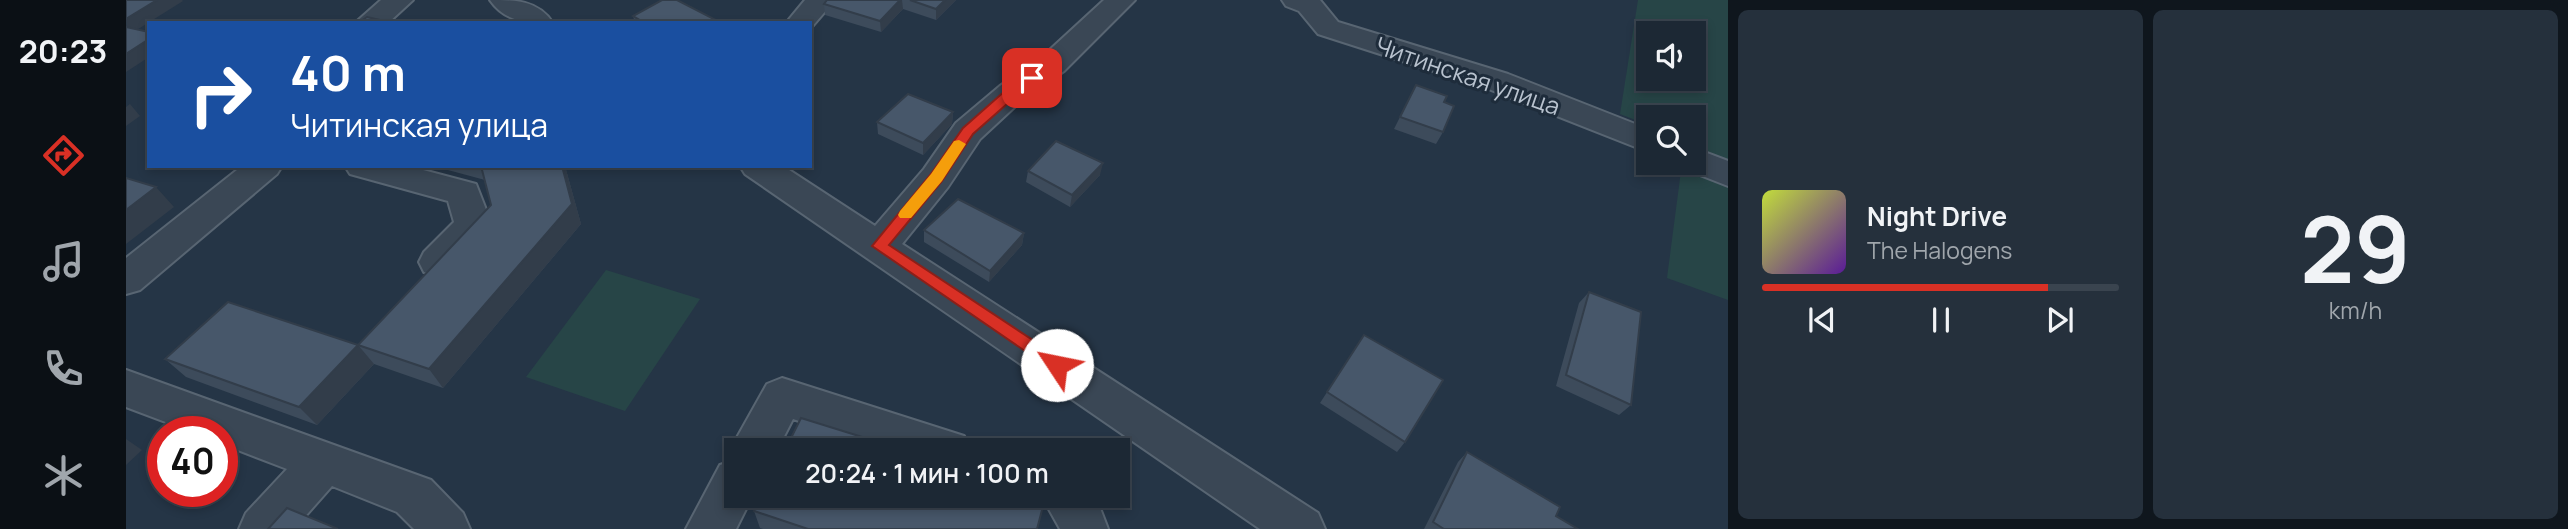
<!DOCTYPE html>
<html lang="ru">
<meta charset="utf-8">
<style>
body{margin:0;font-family:Manrope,sans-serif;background:#25303c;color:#f1f3f6;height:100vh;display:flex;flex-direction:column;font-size:26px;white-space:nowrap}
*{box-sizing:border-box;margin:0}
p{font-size:23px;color:#a0a6ac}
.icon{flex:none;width:38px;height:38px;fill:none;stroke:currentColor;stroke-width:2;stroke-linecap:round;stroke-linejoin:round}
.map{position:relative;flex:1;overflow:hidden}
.sheet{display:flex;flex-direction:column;gap:10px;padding:10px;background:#0f161d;width:840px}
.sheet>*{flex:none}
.top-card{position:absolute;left:21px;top:21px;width:665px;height:147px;border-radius:0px;box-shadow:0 4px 10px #0003,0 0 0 2px #3a444f;background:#1a4fa0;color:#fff;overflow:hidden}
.buttons{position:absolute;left:1510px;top:21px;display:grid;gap:14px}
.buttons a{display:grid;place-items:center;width:70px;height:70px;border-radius:0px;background:#1c2834;box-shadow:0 4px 10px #0003,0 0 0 2px #3a444f;font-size:35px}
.speed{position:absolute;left:21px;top:416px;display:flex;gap:14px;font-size:35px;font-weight:700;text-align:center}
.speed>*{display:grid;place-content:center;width:91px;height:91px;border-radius:50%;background:#1c2834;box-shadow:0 4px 10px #0003,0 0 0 2px #3a444f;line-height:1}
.speed .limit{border:10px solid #d22;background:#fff;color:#111}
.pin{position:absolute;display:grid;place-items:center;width:60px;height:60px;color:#fff;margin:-30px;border-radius:14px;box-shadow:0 4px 10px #0006}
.me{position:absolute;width:77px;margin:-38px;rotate:304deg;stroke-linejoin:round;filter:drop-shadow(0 0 5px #0008)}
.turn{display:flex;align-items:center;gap:24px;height:147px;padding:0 28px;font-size:32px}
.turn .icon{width:91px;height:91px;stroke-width:2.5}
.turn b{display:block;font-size:49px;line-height:60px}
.sheet .card{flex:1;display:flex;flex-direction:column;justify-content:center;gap:10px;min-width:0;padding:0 24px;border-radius:10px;background:#25303c}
.sheet .dial{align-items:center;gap:0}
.dial b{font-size:91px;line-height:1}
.song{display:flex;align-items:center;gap:21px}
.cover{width:84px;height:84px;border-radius:10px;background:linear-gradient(135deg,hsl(70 70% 55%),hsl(270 70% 35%))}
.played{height:7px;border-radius:4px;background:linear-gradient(90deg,#d93025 80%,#3a444f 80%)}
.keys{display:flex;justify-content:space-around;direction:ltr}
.sheet .tiles{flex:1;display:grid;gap:10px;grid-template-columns:repeat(2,1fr)}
.trip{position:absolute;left:598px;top:438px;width:406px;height:70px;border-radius:0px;background:#1c2834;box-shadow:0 4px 10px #0003,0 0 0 2px #3a444f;font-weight:600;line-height:70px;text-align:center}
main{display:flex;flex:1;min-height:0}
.tab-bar{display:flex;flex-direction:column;width:126px;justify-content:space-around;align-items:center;background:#0b1015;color:#a0a6ac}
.tab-bar .icon{width:49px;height:49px}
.tab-bar .active{color:#d93025}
.tab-bar b{font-size:32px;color:#f1f3f6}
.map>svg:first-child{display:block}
</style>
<main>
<nav class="tab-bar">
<b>20:23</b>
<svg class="icon active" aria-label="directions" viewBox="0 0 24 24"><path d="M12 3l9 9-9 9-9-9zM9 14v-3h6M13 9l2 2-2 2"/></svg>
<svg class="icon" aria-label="music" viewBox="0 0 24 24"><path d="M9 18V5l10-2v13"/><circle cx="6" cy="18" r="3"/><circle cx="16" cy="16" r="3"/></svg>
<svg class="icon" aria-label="phone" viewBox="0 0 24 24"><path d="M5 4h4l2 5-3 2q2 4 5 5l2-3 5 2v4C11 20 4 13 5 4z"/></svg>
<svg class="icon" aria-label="climate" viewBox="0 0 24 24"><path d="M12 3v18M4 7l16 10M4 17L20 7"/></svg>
</nav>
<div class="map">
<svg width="1602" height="529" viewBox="0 0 1602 529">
<rect width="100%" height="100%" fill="#253546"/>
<!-- green -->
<path fill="#274547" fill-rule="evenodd" d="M1512,0h90v300l-61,-22 15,-115h12v-46h-46v8l-28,-11zM1522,33h46v46h-46z
M480,270l94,29 -75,112 -99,-34z"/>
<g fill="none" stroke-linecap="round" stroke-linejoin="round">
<!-- minor casing -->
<g stroke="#586572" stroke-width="4">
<path id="minor" d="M255,0h32l-25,23h-33z
M364,0c24,0 48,0 63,23 -24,0 -47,0 -63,-23z
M679,0h30l-25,29v-6h-24z
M978,0h31l-71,71 -42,29 -42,39 -32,48 -46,57 416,269 7,16h-65l-515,-355 -5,-8h43l92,60 49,-57 32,-46 44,-37 42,-29z
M1156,0h38l18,22 170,52 140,55v23l-162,-64 -168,-54 -19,-23 -13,-5z
M1568,148l34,13v25l-46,-18 -4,-5h16z
M116,166h40l-5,8 -137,116 -14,4v-36z
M219,166h63l68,18 16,41c-7,13 -28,39 -40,47 -9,6 -18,3 -28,0l-5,-10 5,-10 30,-30 -6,-21 -98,-27z
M0,370l305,110 32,33 7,16h-56l-17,-17 -65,-26 -38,43h-55l7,-16 41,-44 -65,-25v-12h-30l-66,-25z
M656,378l182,58 7,14h-85l-93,-31 -16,31h-40v45h16l-17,34h-50l34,-64 15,-5 -5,-10 37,-66z
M915,495h54l13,34h-48z"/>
</g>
<!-- minor -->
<use href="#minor" fill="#3a4755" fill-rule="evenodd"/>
</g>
<!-- wall -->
<path fill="#3d4b5b" d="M701,0h129l-20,20 -33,-11 -22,23 -56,-17 -1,-11z
M507,16l81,3 1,4h-80z
M1290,85l28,17 -1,30 -7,12 -42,-15z
M827,112l-1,12 -29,31 -45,-21 -1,-12z
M307,166h132l16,58 -138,164 -69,-24 -57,61 -131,-48 -21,-18 193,-14 133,-140 -6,-25z
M902,171l72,4 -30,32 -44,-25z
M798,230l100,3 -2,12 -33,37 -65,-40z
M1463,292l42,113 -12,10 -63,-29 23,-83z
M1238,335l41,107 -8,10 -77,-49z
M1341,452l89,64 22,13h-154l34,-67z
M920,495l-9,34h-274l-3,-1 -6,-17z"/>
<!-- shaded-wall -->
<path fill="#323d4a" d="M31,0h25l1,1 -56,35 -1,-17z
M774,0h2l1,9 -22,23 -1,-11z
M819,0h11l-20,20v-11z
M23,39v18l-23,15v-18z
M4,104l10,12 -14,10v-19z
M827,112l-1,12 -29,31v-12z
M977,163l-3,12 -30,32 2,-12z
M436,166h3l16,58 -138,164 -14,-19z
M30,187l18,20 -48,37v-34z
M898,233l-2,12 -33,37 1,-11z
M232,345l16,19 -57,61 -18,-18z
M0,439l16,11 -16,15z"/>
<!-- building -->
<path fill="#47576a" stroke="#323d4a" stroke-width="2" d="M0,0h31l-31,19z
M536,0h15l37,19 -6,4h-63l-12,-7z
M701,0h73l-20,21 -56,-17z
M784,0h35l-9,9z
M241,17l26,6h-35z
M0,27l23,5v7l-23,15z
M1290,85l31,11 -3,6 10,4 -11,26 -43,-15z
M782,94l45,18 -30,31 -46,-21z
M930,141l47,22 -31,32 -44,-24z
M355,166h81l10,38 -143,165 -71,-24 133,-140z
M0,178l30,9 -30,23z
M832,199l66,34 -34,38 -66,-41z
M1463,292l52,20 -10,93 -65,-30z
M102,302l130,43 -59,62 -134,-48z
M1238,335l79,45 -38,62 -78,-50z
M675,418l103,32h-119z
M1341,452l93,55 -4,9 22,13h-134l-11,-7z
M636,495h284l-9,34h-229l-54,-18z
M161,508l51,21h-70z"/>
<!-- route -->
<path fill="#d93025" stroke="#8d1f18" stroke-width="2" d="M906,74l7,4 -2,3 -21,15 -43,38 -31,47 -53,64 174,115 3,5 -3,6 -6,2 -185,-127 59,-72 32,-46 43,-38z"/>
<!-- slow -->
<path fill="#f59e0b" d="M833,140l7,4 -24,37 -31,37h-11l-2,-3 2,-4 31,-37 23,-33z"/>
<g text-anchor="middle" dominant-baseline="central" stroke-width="6" stroke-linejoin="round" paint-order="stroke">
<!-- street labels -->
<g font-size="24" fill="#b8c2ce" stroke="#1e2c3b">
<text transform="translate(1342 75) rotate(19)">Читинская улица</text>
</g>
</g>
</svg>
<div class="buttons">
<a><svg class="icon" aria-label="sound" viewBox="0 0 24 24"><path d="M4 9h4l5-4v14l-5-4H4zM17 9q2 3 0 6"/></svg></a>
<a><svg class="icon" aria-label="search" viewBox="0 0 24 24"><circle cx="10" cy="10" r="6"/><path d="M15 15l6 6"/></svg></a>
</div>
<div class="speed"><div class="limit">40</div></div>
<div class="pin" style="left:906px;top:78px;background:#d93025"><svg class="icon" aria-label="arrive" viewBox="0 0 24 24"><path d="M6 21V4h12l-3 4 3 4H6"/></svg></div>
<svg class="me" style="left:931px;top:365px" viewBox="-20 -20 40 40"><circle r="19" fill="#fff"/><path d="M0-13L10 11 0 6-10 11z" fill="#d93025"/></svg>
<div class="trip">20:24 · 1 мин · 100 m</div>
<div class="top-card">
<div class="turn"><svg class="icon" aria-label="right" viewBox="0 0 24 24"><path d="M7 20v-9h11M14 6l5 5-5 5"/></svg><div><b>40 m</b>Читинская улица</div></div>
</div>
</div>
<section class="sheet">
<div class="tiles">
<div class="card">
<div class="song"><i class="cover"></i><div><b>Night Drive</b><p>The Halogens</p></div></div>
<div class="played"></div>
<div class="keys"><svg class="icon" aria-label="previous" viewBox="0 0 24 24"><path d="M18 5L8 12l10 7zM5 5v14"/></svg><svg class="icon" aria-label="pause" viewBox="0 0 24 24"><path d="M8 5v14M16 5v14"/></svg><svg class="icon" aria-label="next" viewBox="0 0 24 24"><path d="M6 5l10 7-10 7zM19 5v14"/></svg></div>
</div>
<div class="card dial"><b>29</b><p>km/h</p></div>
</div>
</section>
</main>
